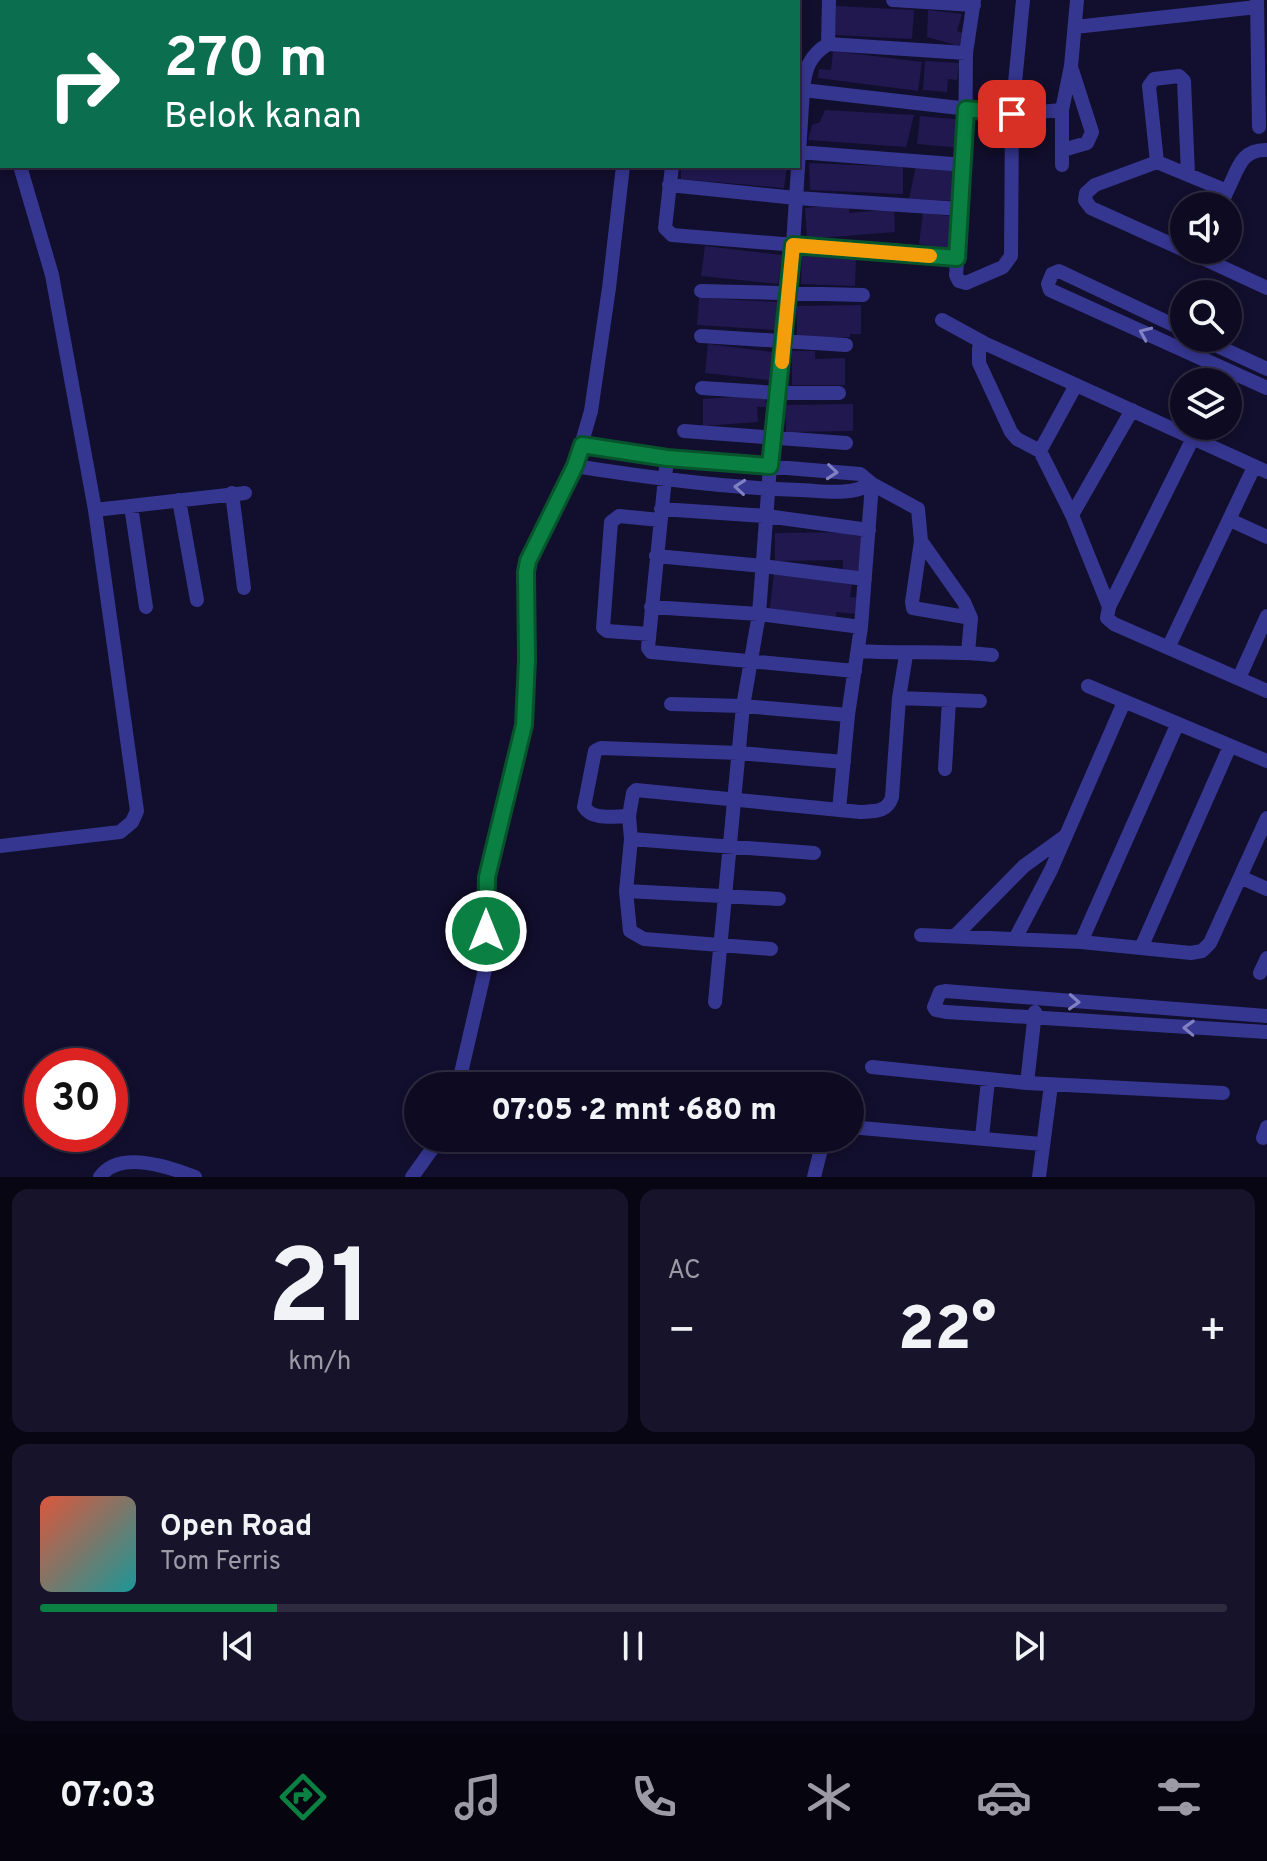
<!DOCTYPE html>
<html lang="id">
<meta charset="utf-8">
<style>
body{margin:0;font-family:Overpass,sans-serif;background:#17132a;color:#f1f3f6;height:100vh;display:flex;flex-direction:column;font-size:30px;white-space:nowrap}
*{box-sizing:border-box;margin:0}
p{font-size:26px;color:#9b9aa5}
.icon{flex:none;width:44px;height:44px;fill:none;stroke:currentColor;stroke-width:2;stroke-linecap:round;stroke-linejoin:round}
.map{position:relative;height:1177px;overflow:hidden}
.drawer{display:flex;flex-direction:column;gap:12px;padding:12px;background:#080613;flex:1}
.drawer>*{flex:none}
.guide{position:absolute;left:0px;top:0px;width:800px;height:168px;box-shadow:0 4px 12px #0003,0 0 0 2px #2e2b40;background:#0b6e4f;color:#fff;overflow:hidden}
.controls{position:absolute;left:1170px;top:192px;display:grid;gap:16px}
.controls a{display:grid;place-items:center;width:72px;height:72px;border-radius:50%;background:#0e0a22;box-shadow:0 4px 12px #0003,0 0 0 2px #2e2b40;font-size:40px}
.speed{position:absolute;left:24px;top:1048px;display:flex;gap:16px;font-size:40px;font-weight:700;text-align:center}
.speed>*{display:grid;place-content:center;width:104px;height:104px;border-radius:50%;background:#0e0a22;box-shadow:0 4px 12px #0003,0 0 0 2px #2e2b40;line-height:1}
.speed .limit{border:12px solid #d22;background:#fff;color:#111}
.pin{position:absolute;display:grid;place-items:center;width:68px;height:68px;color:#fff;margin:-34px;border-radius:16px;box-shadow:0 4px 12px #0006}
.me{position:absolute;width:88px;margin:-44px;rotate:0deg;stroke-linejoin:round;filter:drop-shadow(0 0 6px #0008)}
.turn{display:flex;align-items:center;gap:28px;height:168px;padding:0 32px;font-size:36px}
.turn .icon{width:104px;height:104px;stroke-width:2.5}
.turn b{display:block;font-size:56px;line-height:68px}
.big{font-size:60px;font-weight:800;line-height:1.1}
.drawer .card{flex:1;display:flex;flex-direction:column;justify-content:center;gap:12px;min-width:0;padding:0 28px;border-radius:16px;background:#17132a}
.drawer .dial{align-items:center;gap:0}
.dial b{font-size:104px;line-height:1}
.song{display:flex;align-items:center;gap:24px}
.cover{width:96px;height:96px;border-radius:12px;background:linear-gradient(135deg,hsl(10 70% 55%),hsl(180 70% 35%))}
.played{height:8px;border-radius:4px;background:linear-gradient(90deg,#0b8043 20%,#2e2b40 20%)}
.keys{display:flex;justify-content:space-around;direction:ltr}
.heat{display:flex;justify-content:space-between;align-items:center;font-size:44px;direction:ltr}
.drawer .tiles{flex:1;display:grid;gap:12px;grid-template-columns:1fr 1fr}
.card:last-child{grid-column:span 2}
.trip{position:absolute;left:404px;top:1072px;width:460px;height:80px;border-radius:40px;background:#0e0a22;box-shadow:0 4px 12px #0003,0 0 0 2px #2e2b40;font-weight:800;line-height:80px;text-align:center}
.dock{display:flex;height:128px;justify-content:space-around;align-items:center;background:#06040e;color:#9b9aa5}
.dock .icon{width:56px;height:56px}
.dock .on{color:#0b8043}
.dock b{font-size:36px;color:#f1f3f6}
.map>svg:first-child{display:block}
</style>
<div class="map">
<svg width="1267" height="1177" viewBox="0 0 1267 1177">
<rect width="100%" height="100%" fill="#120e2d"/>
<!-- building -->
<path fill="#211850" d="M836,6l78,4 -2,29 -77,-4z
M928,10l34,4 -5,17 6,2 -4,13 -32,-9z
M833,51l89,11 -4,29 -100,-13 1,-9 12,1z
M925,61l34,2 -2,17 -9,-1 -1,13 -24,-2z
M825,110l89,5 -8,32 -98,-7 4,-15 8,-3z
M920,116l44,4 -2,28 -45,-4z
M809,163l94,4v27l-93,-4z
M681,166h106l-3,22 -103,-9z
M916,166l44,1 -3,34 -48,-2z
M849,204v9l45,-4 1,23 -88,7 -2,-31z
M923,213l34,4 -5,32 -33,-5z
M705,246l77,9 -4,29 -77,-8z
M802,255l54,2 -1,29 -54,-2z
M699,298l78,4 -2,28 -78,-5z
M861,305v29h-11v3l-53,1 -1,-32z
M708,344l64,8 -3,28 -64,-7z
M792,351h23v8l30,-1v27h-53z
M765,395l1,12h-9l1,15 -55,4v-27z
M853,404v27l-67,1 -1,-27z
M864,532v41h-21v-13l-68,1v-28z
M774,574l78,10 -2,13 9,1 -2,16 -21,-2v5l-67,-2z"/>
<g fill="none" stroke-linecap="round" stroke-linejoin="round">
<!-- street -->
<path stroke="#353690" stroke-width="14" d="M893,0l81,5
M974,0l-8,53 -1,112 -9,110 3,6 7,2 37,-16 8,-11 1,-142 11,-114
M1257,0l2,127
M147,2v-2
M653,2l1,-2
M1075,27l182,-20
M828,44l1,-44
M0,47h2
M803,90c2,-21 6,-34 25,-46l138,9
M0,109l2,6
M1063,150l24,-7 5,-11 -21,-65
M798,152l167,13
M1157,162l-8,-76 5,-7 25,-3 5,5 4,93
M1062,165v-55l9,-44 6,-66
M672,166l-7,62 7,7 285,23
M669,185l127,13 165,11
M1227,191c11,-21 13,-42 40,-41
M1184,250l-93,-42 -6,-8 1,-7 9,-8 62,-23 70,29 -6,15
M1185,250l82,38
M701,291l162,4
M942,320l42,23 283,129
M1184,330l-125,-59 -7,3 -4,10 2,6 217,98
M701,336l145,9
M1200,338l67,31
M984,343l-5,5v15l32,69 6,7 23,12
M1076,385l-36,66 32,64 37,92 -2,11 7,6 153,67
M702,388l76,5h61
M684,431l162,12
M582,445l85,13 193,16 12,10 46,25 3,32 43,61 7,16 -3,35
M667,458l-19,190 3,4 204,19
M575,466c75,12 149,22 225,24 25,1 49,6 72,-6
M232,493l12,95
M179,500l18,100
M131,506l15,101
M661,509l105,7 103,14
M95,510l150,-17
M1072,515l60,-105
M1230,520l37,17
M921,541l-9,61 1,6 58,10
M656,556l107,10 102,13
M651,607l108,7 102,13
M1109,607l84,-169
M649,634l-42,-3 -4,-3 8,-106 8,-6 41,4
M1169,646l85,-179
M858,651c45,3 89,-1 134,4
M1239,678l28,-62
M1088,686l179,75
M899,698l81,3
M671,704l72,2 105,9
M945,769l4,-69
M839,810l9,-95 13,-88 11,-143
M629,816c-15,0 -36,5 -45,-9l11,-56 6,-3 138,5 105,9
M631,839l183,14
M0,846l120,-14 12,-10 5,-11 -42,-301 -43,-235 -32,-109
M1240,877l27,12
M626,891l153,8
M921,935l160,7 110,11 11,-2 8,-8 57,-125
M955,936l69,-70 40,-29
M1015,939l36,-69 73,-168
M1081,942l96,-217
M1141,948l89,-202
M771,949l-127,-10 -14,-8 -4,-40 5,-52 -2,-23 4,-23 3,-3 224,22c14,-1 27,1 32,-15l7,-99 7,-43
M1260,973l7,-15
M715,1002l28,-296 16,-92 11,-148 23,-221 10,-155 209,24 50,-4
M1267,1016l-322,-25 -5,1 -6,15 2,3 10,2 321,20
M872,1067l155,16 8,-71
M1027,1083l196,10
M458,1086l29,-125v-84l37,-152 3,-65 -1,-88 7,-23 42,-83 16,-55 18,-123 14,-122
M850,1127l191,17
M982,1137l6,-57
M1263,1138l4,-11
M100,1177c19,-28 70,-10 95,0
M412,1177l28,-39
M814,1177l7,-28 7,-11
M1039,1177l12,-92"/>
</g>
<!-- one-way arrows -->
<defs><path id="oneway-chevron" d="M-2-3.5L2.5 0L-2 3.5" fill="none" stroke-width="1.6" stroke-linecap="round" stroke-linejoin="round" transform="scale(2)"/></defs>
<g stroke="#8080c2">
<use href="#oneway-chevron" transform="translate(1145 333) rotate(-156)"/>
<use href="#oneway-chevron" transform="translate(832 472) rotate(5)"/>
<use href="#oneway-chevron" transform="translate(740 487) rotate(-175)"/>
<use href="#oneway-chevron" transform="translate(1074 1002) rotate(3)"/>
<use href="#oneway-chevron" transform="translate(1189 1028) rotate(-178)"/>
</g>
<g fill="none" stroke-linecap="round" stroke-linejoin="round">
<!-- route casing -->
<g stroke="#07532c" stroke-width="20">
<path id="route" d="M486,931l1,-54 37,-152 3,-65 -1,-88 2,-11 47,-95 7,-21 85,13 103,8 23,-221 164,13 9,-149 46,5"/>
</g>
<!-- route -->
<use href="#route" stroke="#0b8043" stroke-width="14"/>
<!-- slow -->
<path stroke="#f59e0b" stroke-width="14" d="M782,362l11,-117 137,11"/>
</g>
</svg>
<div class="controls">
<a><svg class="icon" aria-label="sound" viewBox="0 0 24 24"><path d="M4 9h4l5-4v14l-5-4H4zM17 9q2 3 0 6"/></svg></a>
<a><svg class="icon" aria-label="search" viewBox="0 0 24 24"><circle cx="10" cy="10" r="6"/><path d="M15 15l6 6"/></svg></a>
<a><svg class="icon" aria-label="layers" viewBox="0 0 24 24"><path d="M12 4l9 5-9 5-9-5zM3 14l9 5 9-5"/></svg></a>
</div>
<div class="speed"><div class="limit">30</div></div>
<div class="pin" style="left:1012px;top:114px;background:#d93025"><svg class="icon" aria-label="arrive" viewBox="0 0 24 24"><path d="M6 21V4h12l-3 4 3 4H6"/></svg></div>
<svg class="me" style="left:486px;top:931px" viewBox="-20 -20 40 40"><circle r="17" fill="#0b8043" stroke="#fff" stroke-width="3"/><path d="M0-11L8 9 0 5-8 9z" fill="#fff"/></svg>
<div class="trip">07:05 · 2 mnt · 680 m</div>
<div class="guide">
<div class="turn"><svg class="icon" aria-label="right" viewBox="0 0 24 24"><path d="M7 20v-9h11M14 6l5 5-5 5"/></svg><div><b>270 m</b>Belok kanan</div></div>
</div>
</div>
<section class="drawer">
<div class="tiles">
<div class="card dial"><b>21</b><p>km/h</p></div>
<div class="card"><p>AC</p>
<div class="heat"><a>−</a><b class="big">22°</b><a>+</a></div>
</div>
<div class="card">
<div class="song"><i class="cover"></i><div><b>Open Road</b><p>Tom Ferris</p></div></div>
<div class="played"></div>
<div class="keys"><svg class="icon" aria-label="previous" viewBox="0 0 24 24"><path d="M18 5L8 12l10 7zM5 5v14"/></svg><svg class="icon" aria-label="pause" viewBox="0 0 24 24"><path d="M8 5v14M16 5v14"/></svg><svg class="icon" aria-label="next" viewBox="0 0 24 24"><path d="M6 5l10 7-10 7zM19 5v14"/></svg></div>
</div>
</div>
</section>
<nav class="dock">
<b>07:03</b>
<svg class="icon on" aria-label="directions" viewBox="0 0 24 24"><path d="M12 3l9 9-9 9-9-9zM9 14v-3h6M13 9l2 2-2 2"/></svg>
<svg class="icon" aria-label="music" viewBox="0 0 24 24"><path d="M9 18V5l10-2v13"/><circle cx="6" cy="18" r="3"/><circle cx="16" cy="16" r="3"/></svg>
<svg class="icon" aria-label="phone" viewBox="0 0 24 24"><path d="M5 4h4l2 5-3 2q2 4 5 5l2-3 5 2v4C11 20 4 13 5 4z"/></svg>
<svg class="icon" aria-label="climate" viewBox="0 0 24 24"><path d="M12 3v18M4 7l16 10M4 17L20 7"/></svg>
<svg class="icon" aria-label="car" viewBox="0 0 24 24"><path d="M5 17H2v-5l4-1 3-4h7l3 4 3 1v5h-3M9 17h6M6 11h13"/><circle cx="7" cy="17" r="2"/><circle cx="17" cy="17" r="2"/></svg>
<svg class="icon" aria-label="filters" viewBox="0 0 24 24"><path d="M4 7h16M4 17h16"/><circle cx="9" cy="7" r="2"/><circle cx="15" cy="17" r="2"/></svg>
</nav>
